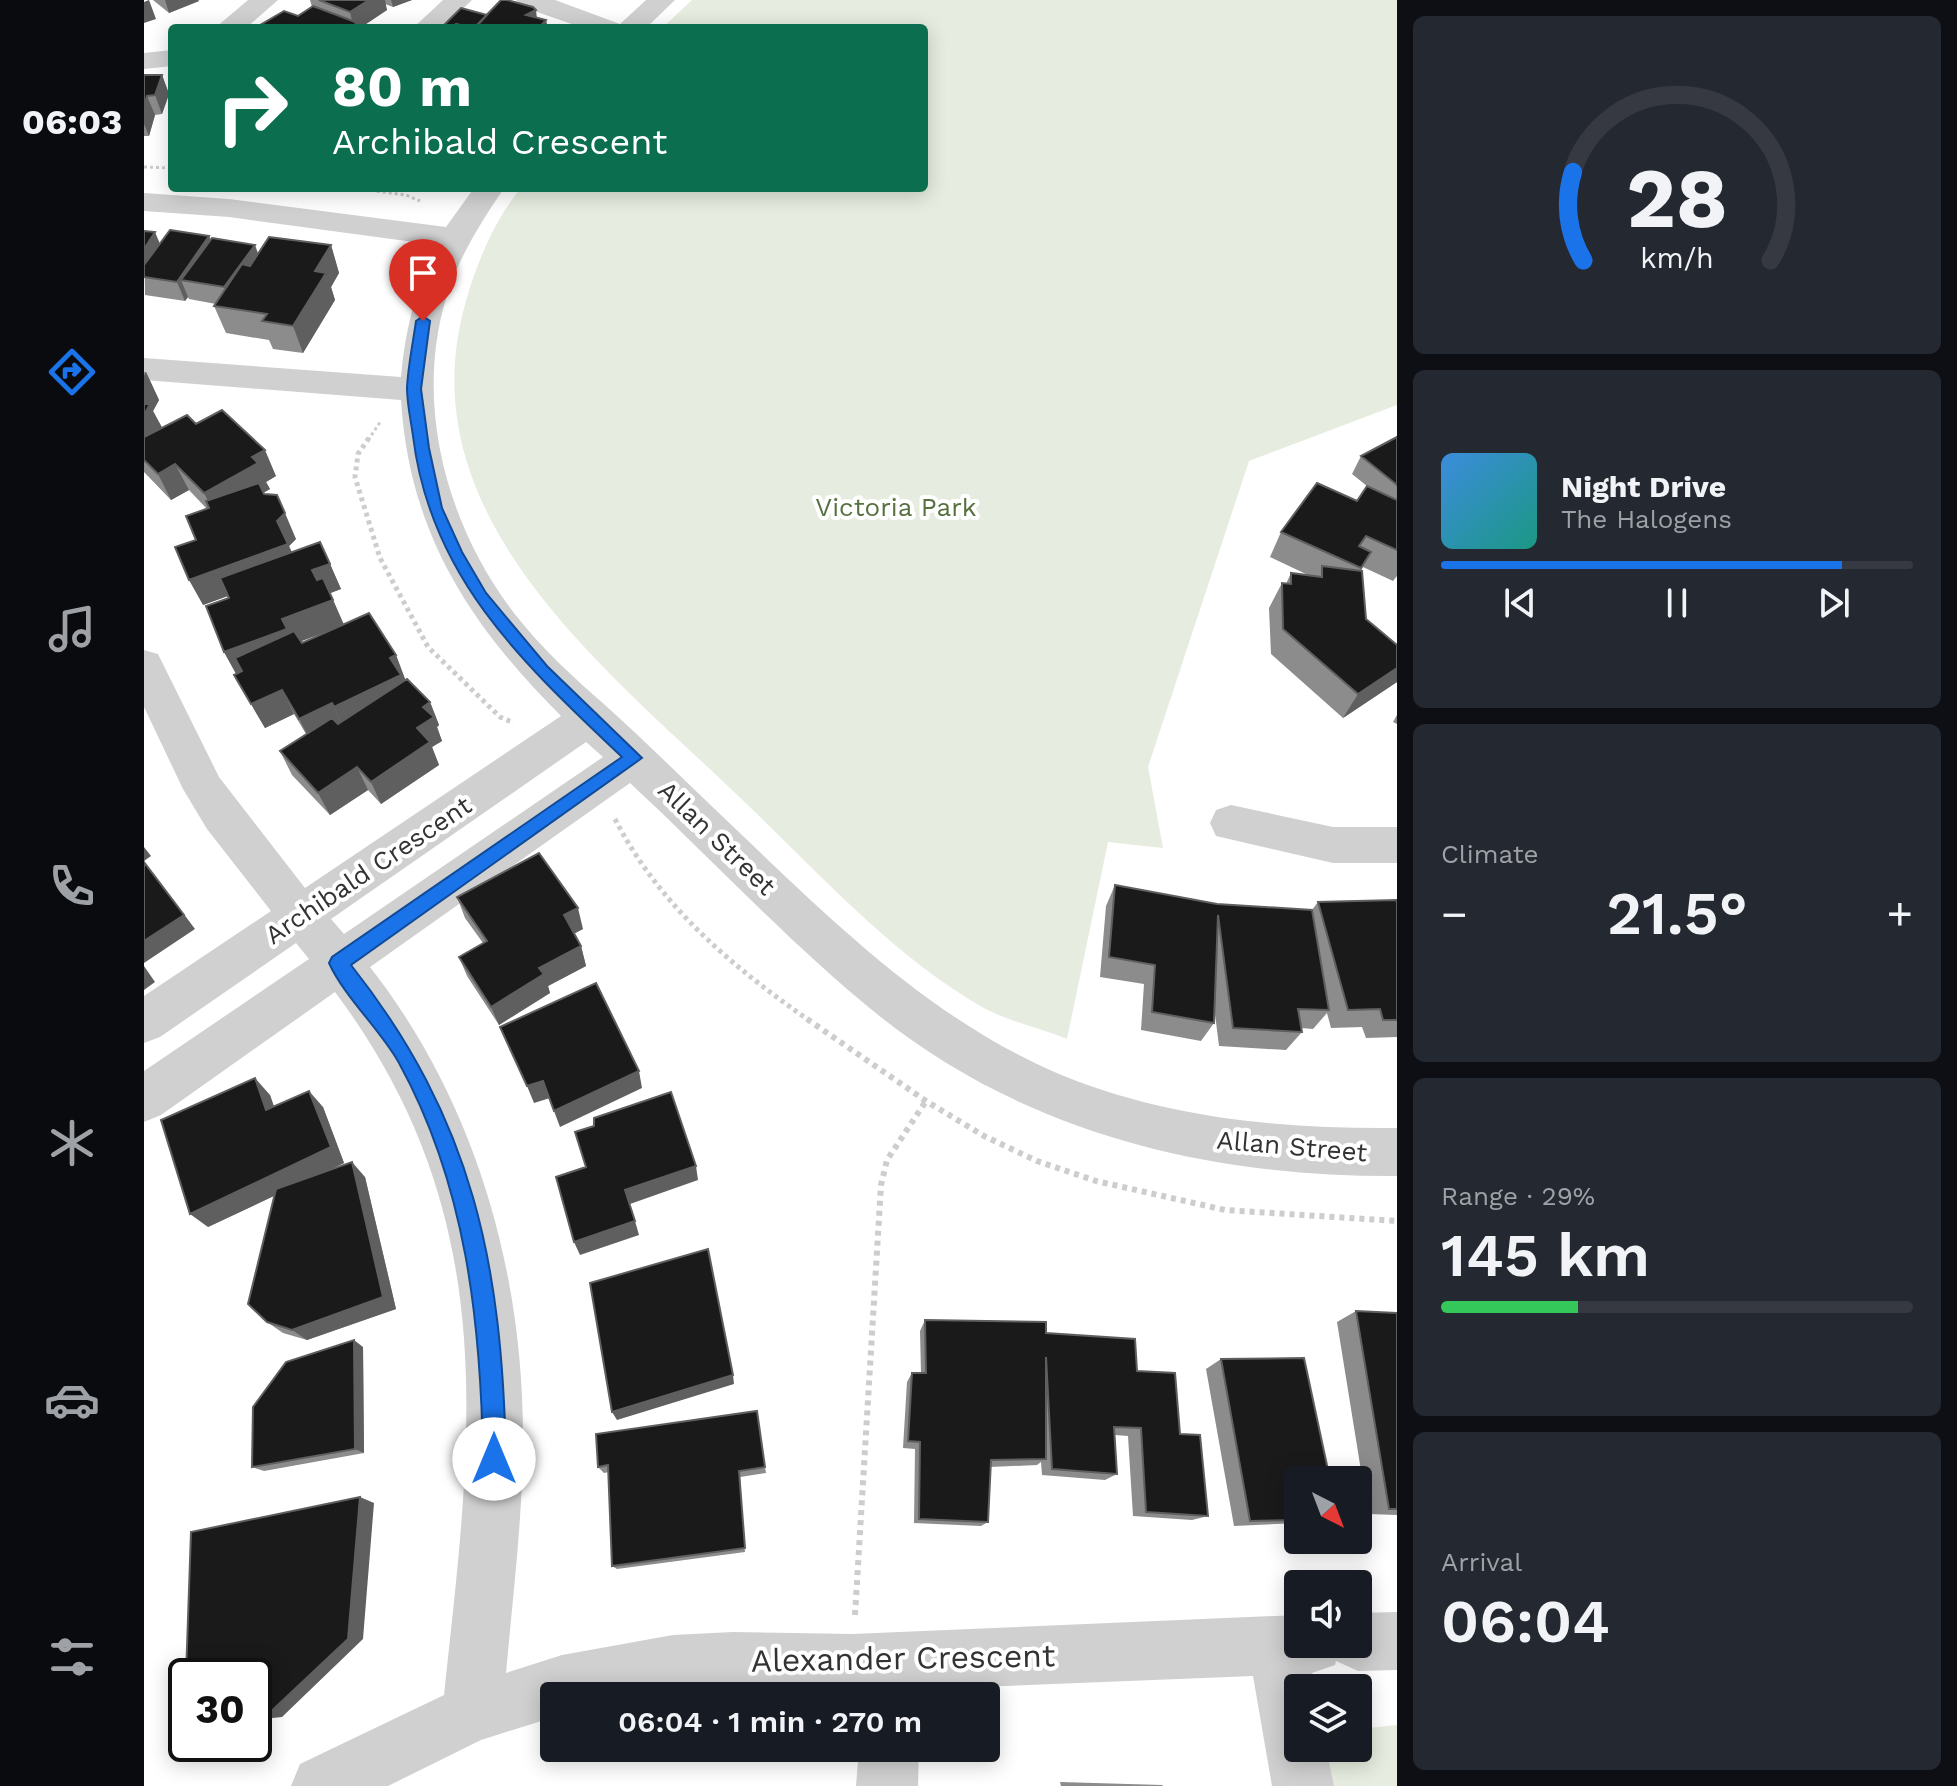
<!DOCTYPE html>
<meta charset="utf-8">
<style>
body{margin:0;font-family:"Work Sans",sans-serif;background:#242831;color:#f1f3f6;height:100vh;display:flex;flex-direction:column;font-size:30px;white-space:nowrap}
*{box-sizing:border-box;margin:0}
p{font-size:26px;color:#9ea1a6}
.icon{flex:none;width:44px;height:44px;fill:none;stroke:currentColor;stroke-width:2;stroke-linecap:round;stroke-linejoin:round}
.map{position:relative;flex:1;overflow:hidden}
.sheet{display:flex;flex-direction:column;gap:16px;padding:16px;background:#0d0f14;width:560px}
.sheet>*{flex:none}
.top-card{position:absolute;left:24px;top:24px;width:760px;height:168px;border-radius:8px;box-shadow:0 4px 20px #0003;background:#0b6e4f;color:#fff;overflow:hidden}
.needle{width:52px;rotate:138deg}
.buttons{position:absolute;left:1140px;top:1466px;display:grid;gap:16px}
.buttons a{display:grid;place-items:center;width:88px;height:88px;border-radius:8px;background:#171b24;box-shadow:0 4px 20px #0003;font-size:40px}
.speed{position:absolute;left:24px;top:1658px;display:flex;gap:16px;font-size:40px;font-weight:700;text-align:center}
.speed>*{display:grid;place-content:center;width:104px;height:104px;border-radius:50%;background:#171b24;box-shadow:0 4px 20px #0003;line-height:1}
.speed .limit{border:4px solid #111;border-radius:12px;background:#fff;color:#111}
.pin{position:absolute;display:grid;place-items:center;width:68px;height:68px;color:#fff;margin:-82px -34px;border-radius:50% 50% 50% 0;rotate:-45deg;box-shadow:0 0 8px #0007}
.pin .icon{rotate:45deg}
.me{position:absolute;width:88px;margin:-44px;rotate:0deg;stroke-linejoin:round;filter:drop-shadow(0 0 6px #0008)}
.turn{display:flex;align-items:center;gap:28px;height:168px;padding:0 32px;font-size:36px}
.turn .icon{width:104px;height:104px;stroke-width:2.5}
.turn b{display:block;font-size:56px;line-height:68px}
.big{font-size:60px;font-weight:600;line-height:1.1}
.sheet .tile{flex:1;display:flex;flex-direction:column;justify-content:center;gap:12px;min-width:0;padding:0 28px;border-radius:12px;background:#242831}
.sheet .dial{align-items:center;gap:0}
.dial svg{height:208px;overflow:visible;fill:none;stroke:#363941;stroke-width:7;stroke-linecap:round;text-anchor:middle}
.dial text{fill:#f1f3f6;stroke:none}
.song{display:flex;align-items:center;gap:24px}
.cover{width:96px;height:96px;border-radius:12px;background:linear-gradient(135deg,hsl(210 70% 55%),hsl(170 70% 35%))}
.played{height:8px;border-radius:4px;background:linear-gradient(90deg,#1a73e8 85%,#363941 85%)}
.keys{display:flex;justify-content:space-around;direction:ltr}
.heat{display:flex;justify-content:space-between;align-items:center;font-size:44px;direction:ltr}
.charge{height:12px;border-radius:6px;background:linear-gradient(90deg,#34c759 29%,#363941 0)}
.trip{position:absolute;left:396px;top:1682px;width:460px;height:80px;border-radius:8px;background:#171b24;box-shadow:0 4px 20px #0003;font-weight:600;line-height:80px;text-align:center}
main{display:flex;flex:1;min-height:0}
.dock{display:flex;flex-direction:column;width:144px;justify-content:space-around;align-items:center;background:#090b0e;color:#9ea1a6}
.dock .icon{width:56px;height:56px}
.dock .current{color:#1a73e8}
.dock b{font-size:36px;color:#f1f3f6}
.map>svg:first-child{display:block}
</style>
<main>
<nav class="dock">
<b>06:03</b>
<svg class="icon current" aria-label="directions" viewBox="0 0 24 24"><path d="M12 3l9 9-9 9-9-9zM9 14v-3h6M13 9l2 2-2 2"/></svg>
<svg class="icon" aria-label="music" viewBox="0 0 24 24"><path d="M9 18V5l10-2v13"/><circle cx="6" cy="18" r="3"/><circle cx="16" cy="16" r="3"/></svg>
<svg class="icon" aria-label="phone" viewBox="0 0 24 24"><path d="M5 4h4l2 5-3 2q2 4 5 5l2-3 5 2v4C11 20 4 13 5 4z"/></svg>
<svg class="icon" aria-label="climate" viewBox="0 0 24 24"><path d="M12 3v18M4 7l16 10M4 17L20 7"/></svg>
<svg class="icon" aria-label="car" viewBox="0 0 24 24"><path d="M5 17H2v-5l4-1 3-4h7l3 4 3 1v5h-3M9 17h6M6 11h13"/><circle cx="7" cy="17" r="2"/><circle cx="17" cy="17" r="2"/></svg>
<svg class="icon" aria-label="filters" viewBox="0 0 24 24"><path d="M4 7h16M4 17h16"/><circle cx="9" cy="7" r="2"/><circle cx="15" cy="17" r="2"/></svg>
</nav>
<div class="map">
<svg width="1253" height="1786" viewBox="0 0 1253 1786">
<rect width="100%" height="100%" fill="#fff"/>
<!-- green -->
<path fill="#e6ecdf" d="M548,0h705v405l-148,56 -101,306 15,81 -55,-6 -41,197c-27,-11 -60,-18 -85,-32 -94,-54 -171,-143 -250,-217 -134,-128 -327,-279 -266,-489 11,-39 29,-82 55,-113h403v-160h-262z
M1253,1725v61h-70l-7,-38h38v-19z"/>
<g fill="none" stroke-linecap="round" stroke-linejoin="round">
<!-- path-far2 -->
<path stroke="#cdcdcd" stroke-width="3" stroke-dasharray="3 3" stroke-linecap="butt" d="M0,167l28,1
M209,188l53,7 14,6
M224,440l13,-19"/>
<!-- path-far1 -->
<path stroke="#cdcdcd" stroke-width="5" stroke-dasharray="4 4" stroke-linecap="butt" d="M225,438l-11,16 -3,23 25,81 48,89 72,70 14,6
M471,819c44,86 116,147 195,202"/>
<!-- path -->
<path stroke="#cdcdcd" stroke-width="6" stroke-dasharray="5 5" stroke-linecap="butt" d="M663,1019l119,82 58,35 53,25 59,20 129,29 172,11
M711,1615l26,-430 6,-25 39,-59"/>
<!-- minor -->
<path fill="#d0d0d0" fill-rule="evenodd" d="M104,0h30l-32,28h-31z
M299,0h29l-29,28h-30z
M372,0h39l65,24 26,-24h29l-29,28h-63l-63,-22z
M28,50v16l-28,3v-16z
M330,188h30c-20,30 -39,59 -52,93 -42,111 -8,241 62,332 27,35 59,64 91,92 39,35 77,73 116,110 101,96 202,199 331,256 109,47 228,58 345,57v48c-187,1 -371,-42 -520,-162 -88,-71 -164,-154 -247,-231l-260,184c104,133 153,301 153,470 0,79 -10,157 -17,236l56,-18 111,-20 60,-3 119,2 446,-19v29h60v-31l39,-1v58l-39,1 -22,-10 -1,4 -23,8 3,15h-17v60h28l8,38h-62l-19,-110 -401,16 -119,-2 -68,6h-111v21l-73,23 -93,46h-97l9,-22 144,-69c28,-261 60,-477 -109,-703l-174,123 -17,7v-51l165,-112 -13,-16 -136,94 -16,6v-47l127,-85 -64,-82 -24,-40 -39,-82v-57l14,4 61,123 86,111 256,-172c-92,-92 -152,-184 -160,-316l-257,-20v-22l257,19c4,-48 15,-89 35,-132l-207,-28 -85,-6v-18l85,6 217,28zM442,742l17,15 -259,177 -13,-15z
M1087,805l102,22h64v36h-64l-117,-27 -6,-13 6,-13z
M715,1748h60l-1,38h-62z"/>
</g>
<!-- wall -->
<path fill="#8c8c8c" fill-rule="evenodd" d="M9,0h45l1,1 -30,12z
M166,0h102l-19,7 -8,-3 2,6 -27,18h-97l-1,-4 36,-8 14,-9z
M343,15l50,3 11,10h-105v-2z
M0,75h18l7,19 -7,20 -7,1 -6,21h-5z
M0,231l16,13 49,-8 2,4 47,14 73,-9 8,28 -8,14 4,13 -32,53 -30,-4 -4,-9 -43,-7 -12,-27 2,-2 -27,-5 -1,-2 -3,4 -40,-6z
M0,372h2l13,28 -6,11 9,17 34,-4 80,52 -10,6 4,7 -7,4 33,46 -7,7 3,6 38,12 11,25 -11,4 14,32 52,30 9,24 25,23 9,23 -2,2 5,14 -10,6 7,18 -58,39 -13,-14 -38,25 -38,-40 -12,-24 26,-17 -12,-20 -29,14 -31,-53 2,-1 -12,-22 5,-54 -1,-2 -25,9 -7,-65 11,-31 -18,-19 -18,10 -27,-28zM191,628l-33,15 -1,-2z
M1253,437v139l-4,5 -30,-14 -2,4 5,48 31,63 -54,36 -72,-64 -2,-46 13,-25 4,1 5,-11 17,2 -38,-18 11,-25 76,-31 10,-15 -15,-12 9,-18z
M1253,715v9l-4,-2z
M971,885l102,19 95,6 6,-8 79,-2v137l-31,1 -4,-11 -31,1 -4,-15 -14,16 -12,-1 1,4 -16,18 -67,-4 -5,-40v17l-13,18 -60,-11 3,-46 -44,-7 6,-71z
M313,897l126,32 -9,4 7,13 5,20 -38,20 2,7 -51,32 -32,-49 -8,-19 24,-14 -18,-25z
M126,1095l4,12h49l21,56 -16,7 37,7 31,132 -89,31 -24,-7 -16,-11 7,-126 -66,31z
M1212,1311l41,2v202l-29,-1 -31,-192z
M781,1320l121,13 91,38 43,63 28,82 -16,4 -59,-4 -5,-80 -13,-1 2,39 -12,6 -63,-5 -1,-13 -4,3 -47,2 -2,55 -7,4 -67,-3 1,-74 -12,-1 4,-66 5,-9h9l-1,-42z
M219,1347l1,106 -100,18 -12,-4z
M1077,1359l107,111 -19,6h-6l-5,4v43l-64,3 -28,-157z
M452,1434l169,33 1,6 -26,4 5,75 -128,17 -5,-3 -3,-94 -5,1 -6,-6z
M916,1782l102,3 1,1h-102z"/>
<!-- shaded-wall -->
<path fill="#5f5f5f" d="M5,0l7,19 -12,4v-21z
M21,0h33l1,1 -30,12z
M225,0h16l2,10 -27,18h-12l5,-3 -3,-13z
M247,0h21l-19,7z
M392,10l2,18 -12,-13z
M402,20l2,8h-9z
M18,75l7,19 -7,20 -7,-19z
M3,96l8,19 -6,21 -5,-12v-18z
M11,232l8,19 -19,26v-28z
M65,236l8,19 -36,25 7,17 -3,4 -8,-19z
M111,245l7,19 -30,42 -8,-19z
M187,245l8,28 -8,14 4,13 -32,53 -10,-27 22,-55z
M2,372l13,28 -6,11 11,20 -20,29v-84z
M121,450l11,26 -10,6 4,7 -53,30 -13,-26 48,-36z
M31,464l14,26 -18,10 -13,-26z
M141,513l11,26 -7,7 10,24 -96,35 -14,-25 88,-59z
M186,564l11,25 -18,7 -11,-26z
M189,600l11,25 -50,19 -12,-25z
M143,629l12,25 -61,23 -14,-25z
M252,655l9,24 -60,52 -11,-24 56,-49z
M1253,668v14l-54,36 15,-24z
M138,690l12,24 -29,14 -14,-24z
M286,702l9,23 -2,2 5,14 -10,6 7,18 -58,39 -10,-22 52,-75z
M188,703l11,24 -32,15 -12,-23z
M213,767l11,23 -38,25 -12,-22z
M0,847l7,9 -7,5z
M9,873l42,56 -51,34v-22z
M434,908l5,21 -13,7 -6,-21z
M437,946l5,20 -38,20 2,7 -51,32 -8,-18 48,-39z
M0,966l11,16 -11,8z
M495,1071l3,17 -82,39 -6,-16z
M111,1078l15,17 11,32 -15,-17z
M399,1081l7,17 -16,5 -7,-17z
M165,1091l14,16 21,56 -136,64 -18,-13z
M208,1162l13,15 31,132 -89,31 -15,-10z
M552,1166l2,14 -68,24 -5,-14z
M491,1221l4,14 -59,20 -6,-13z
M210,1340l9,7 1,106 -9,-4z
M589,1375l1,9 -117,36 -5,-8z
M216,1497l14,6 -11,136 -81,78 -19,2z"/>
<!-- building -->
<path fill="#1a1a1a" stroke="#5f5f5f" stroke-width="2" d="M175,0h50l-19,12z
M357,0h6l26,7 3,3 -10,5 20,5 -7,8h-48l-14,-3z
M169,6l45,17 -10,5h-78l-8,-4 22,-13 14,5z
M317,8l26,7 -12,13 -19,-4 -5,4 -8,-2z
M312,24l18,4h-24z
M0,75h18l-7,20 -8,1 -3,10z
M26,230l39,6 -32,46 -33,-5v-12z
M0,231l11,1 -11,17z
M125,237l62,8 -16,26 11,2 -33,53 -31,-5 5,-7 -53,-8 28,-42 8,2z
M68,238l43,7 -31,42 -43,-7z
M0,404h6l-6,11z
M78,410l43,40 -13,7 6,6 -54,30 -29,-29 -17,10 -14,-14v-23l43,-22 9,9z
M1253,437v48l-36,-29z
M115,483l5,11 13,1 8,18 -8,8 11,23 -99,36 -14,-33 21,-7 -10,-24 23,-8 -3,-7z
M1173,483l40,18 10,-15 30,14v50l-31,-14 -7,10 12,6 -10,16 -80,-36z
M176,542l10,22 -18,6 5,10 6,-2 10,22 -51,19 5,10 -63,23 -18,-46 23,-8 -9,-20z
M1178,566l40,5 4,48 31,26v23l-39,26 -75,-65 -1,-46 9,1v-11l31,4z
M225,613l27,42 -6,3 11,17 -67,32 -2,-4 -33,16 -17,-29 -31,14 -17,-29 8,-4 -7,-13 59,-27 8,12z
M263,679l23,23 -7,5 11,10 -17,11 13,14 -59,40 -14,-15 -39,26 -38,-42 52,-33 6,6z
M395,853l39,55 -14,7 17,31 -42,22 5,6 -53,33 -32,-50 28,-16 -30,-44z
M0,862l40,53 -40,26z
M971,885l102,19 95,6 17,100 -31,-1 4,23 -69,-4 -15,-113 -4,108 -62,-11 3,-47 -46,-8z
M1253,900v120h-14l-3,-11 -32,1 -30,-108z
M452,983l43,88 -85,40 -11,-30 -16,5 -27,-59z
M111,1078l11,32 43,-19 22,56 -141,67 -29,-94z
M527,1092l25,74 -71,24 10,31 -61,21 -18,-65 30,-10 -11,-35 19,-6v-8z
M208,1162l31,135 -91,33 -25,-8 -19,-18 28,-115z
M564,1249l25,126 -121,37 -22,-129z
M1212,1311l41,2v196h-8z
M781,1320l121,2v11l89,6 2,32 38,2 5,61 20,1 8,81 -62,-4 -5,-84 -27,-1 3,47 -65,-5 -6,-112v102l-55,1 -3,62 -69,-3 1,-77 -12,-1 4,-68h14z
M210,1340l1,109 -103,18 1,-60 33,-45z
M1160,1358l24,112 -26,1 1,9h-5v40l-48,1 -29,-162z
M613,1411l8,56 -26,4 6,77 -133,18 -4,-101 -10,2 -2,-33z
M216,1497l-12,142 -85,80 -9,2v-45h-68l5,-144z
M42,1687v49h-2z"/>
<!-- route -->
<path fill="#1a73e8" stroke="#114b97" stroke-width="2" d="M279,316l7,5 -9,68 8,59 13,60 20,44 24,41 61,73 95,92 -291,207c123,156 151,300 155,494l-4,8 -8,3 -8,-3 -3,-8c-2,-137 -17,-274 -84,-396 -19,-34 -54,-65 -70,-100l3,-6 290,-200c-98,-93 -192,-179 -209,-321 -2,-15 -6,-32 -6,-48 1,-22 6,-45 9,-67z"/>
<g text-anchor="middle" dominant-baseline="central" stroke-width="8" stroke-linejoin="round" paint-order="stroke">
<!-- park labels -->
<g font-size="26" fill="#56703f" stroke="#fff">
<text x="752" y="507">Victoria Park</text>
</g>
<!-- street labels -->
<g font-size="26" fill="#333" stroke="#fff">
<text transform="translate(573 838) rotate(44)">Allan Street</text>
<text transform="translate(224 870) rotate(-34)">Archibald Crescent</text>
<text transform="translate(1148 1146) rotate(5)">Allan Street</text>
</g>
<!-- near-street labels -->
<g font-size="32" fill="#333" stroke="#fff">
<text transform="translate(759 1658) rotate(-1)">Alexander Crescent</text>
</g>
</g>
</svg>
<div class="buttons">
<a><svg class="needle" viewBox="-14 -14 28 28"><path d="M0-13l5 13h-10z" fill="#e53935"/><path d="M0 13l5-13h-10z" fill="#9ea1a6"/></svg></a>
<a><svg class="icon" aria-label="sound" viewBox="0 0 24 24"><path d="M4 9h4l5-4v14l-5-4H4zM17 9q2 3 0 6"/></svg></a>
<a><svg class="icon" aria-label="layers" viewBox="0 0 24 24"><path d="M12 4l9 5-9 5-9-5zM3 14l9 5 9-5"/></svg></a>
</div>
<div class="speed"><div class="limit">30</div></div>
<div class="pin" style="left:279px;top:321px;background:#d93025"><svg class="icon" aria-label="arrive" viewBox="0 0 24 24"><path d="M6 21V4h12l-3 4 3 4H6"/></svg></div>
<svg class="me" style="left:350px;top:1459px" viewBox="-20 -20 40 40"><circle r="19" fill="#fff"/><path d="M0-13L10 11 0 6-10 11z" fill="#1a73e8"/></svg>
<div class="trip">06:04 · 1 min · 270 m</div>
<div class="top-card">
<div class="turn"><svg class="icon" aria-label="right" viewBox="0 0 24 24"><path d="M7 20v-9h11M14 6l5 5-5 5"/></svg><div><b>80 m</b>Archibald Crescent</div></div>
</div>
</div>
<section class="sheet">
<div class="tile dial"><svg viewBox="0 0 100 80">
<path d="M14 69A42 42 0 1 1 86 69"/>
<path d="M14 69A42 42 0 0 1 10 35" stroke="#1a73e8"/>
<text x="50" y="56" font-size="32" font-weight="700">28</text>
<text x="50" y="72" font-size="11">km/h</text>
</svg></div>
<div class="tile">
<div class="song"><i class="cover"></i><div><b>Night Drive</b><p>The Halogens</p></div></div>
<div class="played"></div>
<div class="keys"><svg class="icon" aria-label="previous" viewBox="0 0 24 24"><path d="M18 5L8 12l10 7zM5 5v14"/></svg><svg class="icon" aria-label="pause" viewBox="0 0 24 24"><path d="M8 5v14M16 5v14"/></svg><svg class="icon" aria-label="next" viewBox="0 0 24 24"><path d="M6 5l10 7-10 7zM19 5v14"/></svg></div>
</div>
<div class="tile"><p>Climate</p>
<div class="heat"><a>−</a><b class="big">21.5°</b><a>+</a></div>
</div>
<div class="tile"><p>Range · 29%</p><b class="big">145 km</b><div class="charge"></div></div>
<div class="tile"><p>Arrival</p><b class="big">06:04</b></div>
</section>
</main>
